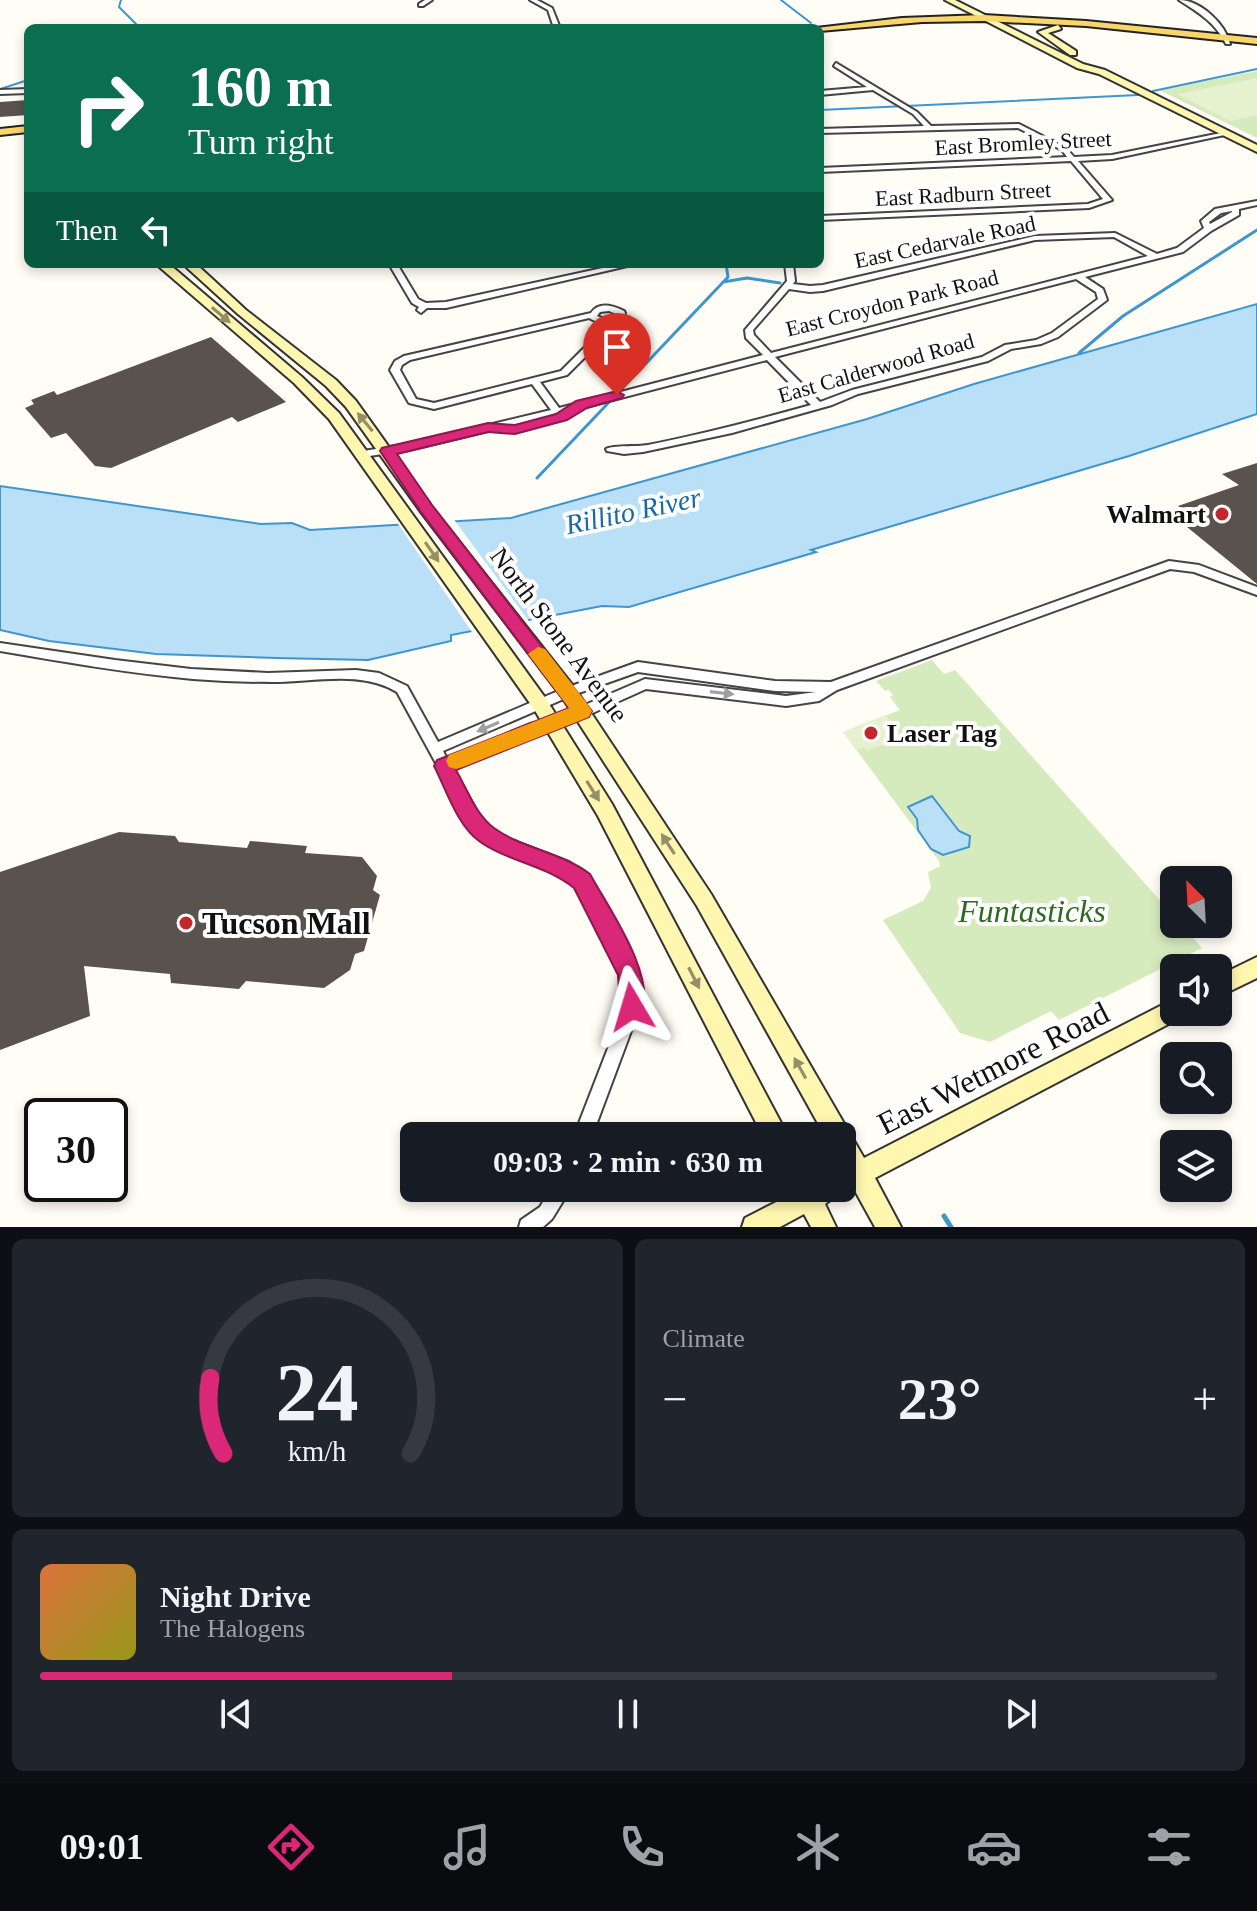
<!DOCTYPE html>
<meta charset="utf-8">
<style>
body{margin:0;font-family:Georgia,serif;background:#20242c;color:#f1f3f6;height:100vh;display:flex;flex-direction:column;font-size:30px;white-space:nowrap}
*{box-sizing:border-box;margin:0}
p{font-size:26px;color:#9ea1a6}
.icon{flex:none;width:44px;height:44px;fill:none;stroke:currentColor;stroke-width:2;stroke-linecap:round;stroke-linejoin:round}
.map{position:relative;height:1227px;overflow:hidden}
.side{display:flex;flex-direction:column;gap:12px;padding:12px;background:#0d0f14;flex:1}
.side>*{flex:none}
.banner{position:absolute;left:24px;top:24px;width:800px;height:244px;border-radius:12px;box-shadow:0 4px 12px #0003;background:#0b6e4f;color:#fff;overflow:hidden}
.needle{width:52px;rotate:336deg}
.fabs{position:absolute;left:1160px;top:866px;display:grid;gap:16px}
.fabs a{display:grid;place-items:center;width:72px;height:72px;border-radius:12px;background:#171b24;box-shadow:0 4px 12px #0003;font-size:40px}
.speed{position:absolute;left:24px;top:1098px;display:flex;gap:16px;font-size:40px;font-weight:700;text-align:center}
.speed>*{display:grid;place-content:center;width:104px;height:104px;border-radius:50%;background:#171b24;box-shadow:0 4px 12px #0003;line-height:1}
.speed .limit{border:4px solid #111;border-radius:12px;background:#fff;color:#111}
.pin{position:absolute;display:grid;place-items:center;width:68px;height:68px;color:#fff;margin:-82px -34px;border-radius:50% 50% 50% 0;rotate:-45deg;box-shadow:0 0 8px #0007}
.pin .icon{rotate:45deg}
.me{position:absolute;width:88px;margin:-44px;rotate:353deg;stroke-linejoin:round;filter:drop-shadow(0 0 6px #0008)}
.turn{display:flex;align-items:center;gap:28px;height:168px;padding:0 32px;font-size:36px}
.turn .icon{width:104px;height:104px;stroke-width:2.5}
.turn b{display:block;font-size:56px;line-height:68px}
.then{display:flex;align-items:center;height:76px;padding:0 32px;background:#0003;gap:16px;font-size:30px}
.big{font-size:60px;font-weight:800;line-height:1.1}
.side .tile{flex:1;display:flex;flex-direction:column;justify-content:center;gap:12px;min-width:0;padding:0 28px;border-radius:12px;background:#20242c}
.side .dial{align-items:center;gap:0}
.dial svg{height:208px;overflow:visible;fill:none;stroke:#363941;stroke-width:7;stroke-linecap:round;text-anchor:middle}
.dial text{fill:#f1f3f6;stroke:none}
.song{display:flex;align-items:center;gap:24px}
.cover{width:96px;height:96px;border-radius:12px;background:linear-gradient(135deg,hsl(20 70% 55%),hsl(60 70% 35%))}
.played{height:8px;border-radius:4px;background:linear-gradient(90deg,#db2777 35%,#363941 35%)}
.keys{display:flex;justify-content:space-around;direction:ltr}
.heat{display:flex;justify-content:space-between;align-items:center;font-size:44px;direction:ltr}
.side .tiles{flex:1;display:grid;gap:12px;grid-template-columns:1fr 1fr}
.tile:last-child{grid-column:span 2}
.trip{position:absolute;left:400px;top:1122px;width:456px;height:80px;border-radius:12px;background:#171b24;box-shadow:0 4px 12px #0003;font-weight:800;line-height:80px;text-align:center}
.tabs{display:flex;height:128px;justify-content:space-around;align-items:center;background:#090b0e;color:#9ea1a6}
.tabs .icon{width:56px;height:56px}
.tabs .on{color:#db2777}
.tabs b{font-size:36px;color:#f1f3f6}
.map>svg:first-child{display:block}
</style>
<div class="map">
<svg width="1257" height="1227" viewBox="0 0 1257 1227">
<rect width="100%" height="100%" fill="#fffdf5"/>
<!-- green -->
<path fill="#d5ebbd" d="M1257,71v67l-98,-48z
M932,660l12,14 11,-4 219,246v8h7l21,24 -143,72 -8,-9 -61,31 -30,-9 -77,-113 40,-19 8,-13 -3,-16 12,-6 -1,-5 -96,-129 57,-22 -10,-13 3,-2 -4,-5 -4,1 -9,-10z"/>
<!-- pitch -->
<path fill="#e6f2cf" d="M1257,78v37l-27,6 -53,-27z
M885,715l15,18 -7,3 2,4 -28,11 -3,-4 -8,3 -13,-18z"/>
<!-- water -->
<path fill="#b9e0f7" stroke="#3f96cf" stroke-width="2" d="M1257,304v110l-128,42 -318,94 5,2 -187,55 -27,-1 -151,29v6l-83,19 -92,-2 -120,-4 -107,-13 -49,-11v-144l261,38 31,-1 18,7 201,-12 356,-99 107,-35z
M932,796l27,35 11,5 -1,11 -26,8 -12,-6 -13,-19 -1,-11 -9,-12z"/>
<!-- pier -->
<path fill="#fffdf5" d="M452,517l79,107 -57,11 -78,-114z"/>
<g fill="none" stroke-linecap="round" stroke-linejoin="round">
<!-- stream-far2 -->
<path stroke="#3f96cf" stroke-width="2" d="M121,0l-2,7 21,21
M781,0l30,23
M0,89l28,-9
M1153,91l104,-22
M820,110l318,-15"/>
<!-- stream-far1 -->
<path stroke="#3f96cf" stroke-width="3" d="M723,282l24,-4 33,5
M1079,353l44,-37 134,-86
M537,478l191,-201 -2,-13"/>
<!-- stream -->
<path stroke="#3f96cf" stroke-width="5" d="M944,1216l7,11"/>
</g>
<!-- building -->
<path fill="#5a524d" d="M28,100v15l-28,2v-15z
M211,337l75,65 -48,20 -6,-5 -121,51 -16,-2 -29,-33 -15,5 -26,-30 9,-4 -3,-4 23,-9 3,4z
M1257,463v121l-70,-57 11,-4 -20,-17 61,-21 -17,-11z
M119,832l56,4 4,6 68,6 3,-7 57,5 -2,7 57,4 15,19 -4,14 7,5 -16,56 -9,3 -5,16 -26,18 -78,-7 -7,8 -68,-6 -1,-9 -86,-8 6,50 -90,34v-178z"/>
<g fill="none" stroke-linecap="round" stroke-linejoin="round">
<!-- minor casing -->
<g stroke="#444" stroke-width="4">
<path id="minor" d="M425,0h7l-9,6h-4v-2z
M530,0h7l15,8 8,20h-6l-6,-18z
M1179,0c22,0 47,25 51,44h-4c-11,-22 -27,-31 -47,-44z
M836,63l81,49 14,14 88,-2 47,24 8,9 38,-2 114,-23 3,2 -117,25 -34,2 34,39 -23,8 -269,12v-4l268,-12 15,-5 -32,-38 -251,11v-4l247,-11 -5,-7 -44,-22 -198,5v-4l104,-3 -11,-12 -40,-24 -53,5v-4l47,-4 -33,-21z
M28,89v4l-28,1v-4z
M1257,201v4l-18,4v6l-28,16 -28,21 -98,25 18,12 4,11 -49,37 -17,7 -30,5 -23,12 -130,33 -26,11 -100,28 -89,19 -19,2 -17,-3 -1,-2c7,-4 31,-2 42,-4 55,-11 109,-25 163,-40l-44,-45 -204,53 -1,3 -3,1 -4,-2 -146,35 -46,7 -5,-3 5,-3 46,-7 142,-34 -19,-26 -98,25 -25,-6 -19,-33 5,-9 9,-5 187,-43c8,-12 23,-7 33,-2l1,2 -3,9 -10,2 -2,8 -43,43 -27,7 19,26 204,-53 -17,-17 -1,-8 42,-49 -2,-17h8l2,17 -2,3 17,2 13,-1 212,-49 80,-3 42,21 20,-6 27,-20 -3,-7 14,-12zM1232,211v1l-22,12 -1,-2 12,-9zM1114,237l34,19 -377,97 -17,-18 -1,-5 36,-41 21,3 13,-1 212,-51zM1076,279l20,13 2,7 -46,34 -16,7 -31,5 -23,12 -130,33 -32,12 -45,-45zM609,311l7,3 -1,4 -8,2 -10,-4 3,-4zM589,318l14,7v4l-42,42 -127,32 -18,-4 -16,-29 2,-5 8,-5z
M389,264h8l21,35 8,4 20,-1 175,-38h15l-190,44h-19l-6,5 -4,-3 2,-3 -7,-4z
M1169,561l30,4 58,22v8l-63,-23 -24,-3 -333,121 -18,11 -33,5 -140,-17 -89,40 -20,4 -84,35 30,55 23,15 63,24 20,15 23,38 26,58 3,12 -1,22 -48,129h-18l50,-129 1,-22 -3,-12 -21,-49 -15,-26 -16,-19 -12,-8 -62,-25 -23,-15 -76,-139c-35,-22 -84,-10 -125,-10 -26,0 -53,-1 -79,-3 -65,-6 -129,-17 -193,-28v-8l115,17 76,9 77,4 88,-3 23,3 28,13 31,56 125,-53 75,-27 137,19 56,1zM638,672l137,19 41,1 -30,4 -141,-17 -95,41 -20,4 -83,35 -4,-8 130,-56z
M551,1188h20l-19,31 -9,8h-24l2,-7 19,-13z"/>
</g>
<!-- secondary casing -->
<g stroke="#333" stroke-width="4">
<path id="secondary" d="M945,0h10l128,64 22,6 152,75v7l-158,-78 -22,-6z
M1058,25l3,4 -13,4 28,18v4h-6l-32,-23z
M156,264h13l133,113 37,36 207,286 66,105 176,332h-25l-165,-320 -64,-107 -205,-290 -35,-36z
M183,264h13l50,46 90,70 20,21 75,105 143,181 137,207 153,264 302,-155 8,-3v12h10l-2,5 -307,161 26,49h-26l-21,-38 -14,4 -15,11 11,23h-25l-7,-13 -24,13h-38l3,-9 49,-25 -2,-5h50v-52h-17l-128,-230 -135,-209 -141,-185 -75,-105 -20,-21 -88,-72z
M1257,957v21l-39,19v-21z"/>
</g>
<!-- primary casing -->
<g stroke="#222" stroke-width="4">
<path id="primary" d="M984,15l102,6 171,17v6l-171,-18 -102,-5 -62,1 -102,9 -4,-3 86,-10z
M28,126v6l-28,3v-6z"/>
</g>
<!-- minor -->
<use href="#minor" fill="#fff" fill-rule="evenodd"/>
<!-- secondary -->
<use href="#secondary" fill="#fff6b0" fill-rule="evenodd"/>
<!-- primary -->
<use href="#primary" fill="#f9d66b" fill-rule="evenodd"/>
</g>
<!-- one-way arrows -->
<defs><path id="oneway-solid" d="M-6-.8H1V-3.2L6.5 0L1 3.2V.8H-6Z" transform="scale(2)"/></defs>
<g fill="#948f68">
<use href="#oneway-solid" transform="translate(221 315) rotate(40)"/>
<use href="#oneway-solid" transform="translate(365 422) rotate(-129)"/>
<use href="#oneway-solid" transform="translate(432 552) rotate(55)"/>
<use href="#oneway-solid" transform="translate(593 791) rotate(58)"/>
<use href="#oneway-solid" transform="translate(668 844) rotate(-123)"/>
<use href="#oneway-solid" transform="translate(694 978) rotate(63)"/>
<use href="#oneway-solid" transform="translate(800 1068) rotate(-119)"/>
</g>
<g fill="#a0a0a0">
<use href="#oneway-solid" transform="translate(722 693) rotate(7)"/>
<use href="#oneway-solid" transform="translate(488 727) rotate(157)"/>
</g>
<!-- route -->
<path fill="#db2777" stroke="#8e194d" stroke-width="2" d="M617,391l7,4 -2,3 -35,10 -20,12 -52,14 -27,-2 -91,22 35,51 160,206 -3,6 -133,53c11,19 20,45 38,58 27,20 67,24 96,46 19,35 68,103 51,142l-9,3 -8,-3 -4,-9 -2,-32 -44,-87c-28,-23 -68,-27 -95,-47 -22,-16 -33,-52 -45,-75l3,-6 132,-52 -148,-196 -41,-61 2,-3 106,-25 27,2 41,-11 20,-13z"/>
<!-- slow -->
<path fill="#f59e0b" d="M538,647l7,2 44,57 3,5 -3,6 -126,50 -7,2 -7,-2 -3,-6 3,-6 120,-47 -41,-54z"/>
<!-- markers -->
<g fill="#c4262e" stroke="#fff" stroke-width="3">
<circle cx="1222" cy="514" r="8"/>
<circle cx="871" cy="733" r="8"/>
<circle cx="186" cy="923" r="8"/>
</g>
<g text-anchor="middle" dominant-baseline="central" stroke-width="8" stroke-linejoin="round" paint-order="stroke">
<!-- far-street labels -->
<g font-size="22" fill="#111" stroke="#fff">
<text transform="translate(1023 143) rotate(-3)">East Bromley Street</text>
<text transform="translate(963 194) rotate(-3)">East Radburn Street</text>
<text transform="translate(945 242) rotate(-12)">East Cedarvale Road</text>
<text transform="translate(892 303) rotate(-14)">East Croydon Park Road</text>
<text transform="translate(876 368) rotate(-16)">East Calderwood Road</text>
</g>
<!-- poi labels -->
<g font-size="26" font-weight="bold" fill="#111" stroke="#fff" text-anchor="end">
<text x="1206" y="514">Walmart</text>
<text x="887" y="733" text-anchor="start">Laser Tag</text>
</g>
<!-- street labels -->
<g font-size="26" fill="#111" stroke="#fff">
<text transform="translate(559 635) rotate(53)">North Stone Avenue</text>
</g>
<!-- water labels -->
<g font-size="28" font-style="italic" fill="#1768a6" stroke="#fff">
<text transform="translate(633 511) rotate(-12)">Rillito River</text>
</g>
<!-- near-park labels -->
<g font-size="32" font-style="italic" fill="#2f6b1f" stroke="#fff">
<text x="1032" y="911">Funtasticks</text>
</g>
<!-- near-poi labels -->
<g font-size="32" font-weight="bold" fill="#111" stroke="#fff" text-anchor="start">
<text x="202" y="923">Tucson Mall</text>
</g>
<!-- near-street labels -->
<g font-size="32" fill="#111" stroke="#fff">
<text transform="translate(993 1068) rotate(-27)">East Wetmore Road</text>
</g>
</g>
</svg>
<div class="fabs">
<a><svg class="needle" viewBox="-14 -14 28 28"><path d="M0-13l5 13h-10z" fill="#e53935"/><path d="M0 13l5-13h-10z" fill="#9ea1a6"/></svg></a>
<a><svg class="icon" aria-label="sound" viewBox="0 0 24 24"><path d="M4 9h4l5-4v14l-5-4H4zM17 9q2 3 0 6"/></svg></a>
<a><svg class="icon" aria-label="search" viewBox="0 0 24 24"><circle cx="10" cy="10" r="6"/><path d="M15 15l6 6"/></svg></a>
<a><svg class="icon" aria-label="layers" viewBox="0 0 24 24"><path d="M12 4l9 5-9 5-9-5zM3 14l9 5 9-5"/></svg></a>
</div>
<div class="speed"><div class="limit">30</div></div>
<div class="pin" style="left:617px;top:395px;background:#d93025"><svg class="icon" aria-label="arrive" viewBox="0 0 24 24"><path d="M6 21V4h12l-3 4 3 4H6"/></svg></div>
<svg class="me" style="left:632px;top:1007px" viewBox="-20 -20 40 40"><path d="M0-17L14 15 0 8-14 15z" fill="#db2777" stroke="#fff" stroke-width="4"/></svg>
<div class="trip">09:03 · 2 min · 630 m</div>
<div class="banner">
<div class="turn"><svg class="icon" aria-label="right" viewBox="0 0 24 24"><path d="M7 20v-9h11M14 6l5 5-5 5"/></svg><div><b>160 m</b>Turn right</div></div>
<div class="then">Then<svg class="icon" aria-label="left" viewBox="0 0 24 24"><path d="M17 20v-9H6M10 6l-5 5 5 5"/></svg></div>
</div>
</div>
<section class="side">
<div class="tiles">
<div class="tile dial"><svg viewBox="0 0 100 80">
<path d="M14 69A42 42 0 1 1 86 69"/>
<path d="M14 69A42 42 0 0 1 9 40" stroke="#db2777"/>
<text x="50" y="56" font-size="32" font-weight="700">24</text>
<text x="50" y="72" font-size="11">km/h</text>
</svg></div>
<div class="tile"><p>Climate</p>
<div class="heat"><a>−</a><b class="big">23°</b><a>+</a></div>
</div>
<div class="tile">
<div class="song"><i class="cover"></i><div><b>Night Drive</b><p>The Halogens</p></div></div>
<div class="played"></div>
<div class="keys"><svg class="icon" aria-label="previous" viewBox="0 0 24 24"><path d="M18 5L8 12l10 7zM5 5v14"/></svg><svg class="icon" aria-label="pause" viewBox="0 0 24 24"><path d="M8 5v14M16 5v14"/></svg><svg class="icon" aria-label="next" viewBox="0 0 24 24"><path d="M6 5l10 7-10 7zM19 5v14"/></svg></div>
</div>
</div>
</section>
<nav class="tabs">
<b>09:01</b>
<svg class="icon on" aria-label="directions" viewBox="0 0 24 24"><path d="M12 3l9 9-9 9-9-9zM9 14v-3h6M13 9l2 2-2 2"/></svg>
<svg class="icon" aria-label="music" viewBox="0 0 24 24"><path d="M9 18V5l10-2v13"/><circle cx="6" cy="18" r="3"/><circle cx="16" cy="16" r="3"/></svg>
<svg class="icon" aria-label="phone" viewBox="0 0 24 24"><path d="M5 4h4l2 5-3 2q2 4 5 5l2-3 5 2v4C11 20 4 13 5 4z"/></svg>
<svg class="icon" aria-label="climate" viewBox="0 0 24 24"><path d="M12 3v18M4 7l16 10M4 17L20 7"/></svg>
<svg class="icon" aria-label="car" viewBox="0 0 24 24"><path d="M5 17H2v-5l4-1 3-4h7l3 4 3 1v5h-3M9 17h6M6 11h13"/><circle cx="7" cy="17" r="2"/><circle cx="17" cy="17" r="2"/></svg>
<svg class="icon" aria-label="filters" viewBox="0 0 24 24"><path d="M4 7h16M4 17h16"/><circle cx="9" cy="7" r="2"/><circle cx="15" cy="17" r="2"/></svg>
</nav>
